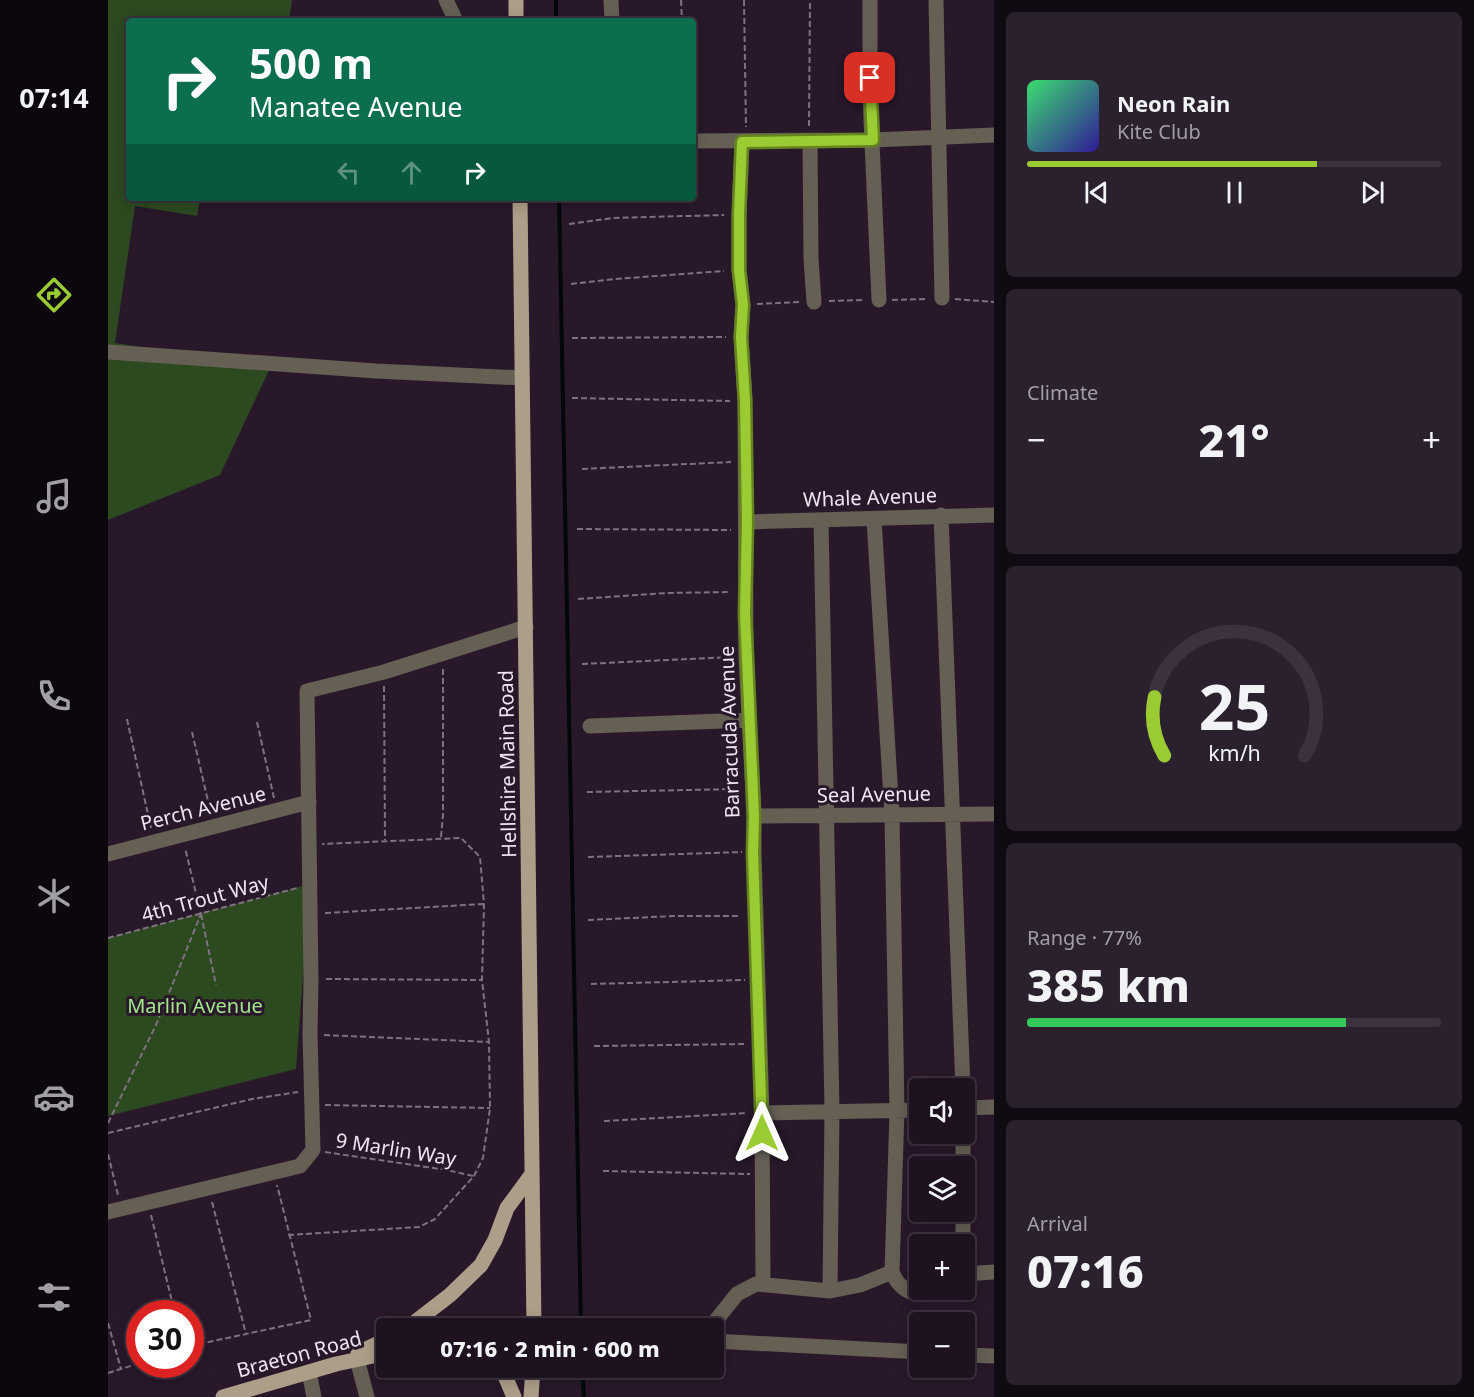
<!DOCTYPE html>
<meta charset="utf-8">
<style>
body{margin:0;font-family:"Noto Sans",sans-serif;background:#2b202d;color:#f1f3f6;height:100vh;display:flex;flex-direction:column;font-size:22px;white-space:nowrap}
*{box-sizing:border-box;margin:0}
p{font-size:20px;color:#a19ea5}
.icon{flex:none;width:33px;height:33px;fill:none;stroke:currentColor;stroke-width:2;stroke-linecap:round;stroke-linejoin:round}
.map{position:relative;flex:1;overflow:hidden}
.panel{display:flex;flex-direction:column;gap:12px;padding:12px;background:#100a12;width:480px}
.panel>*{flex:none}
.guide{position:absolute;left:18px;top:18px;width:570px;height:183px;border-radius:6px;box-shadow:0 3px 15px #0003,0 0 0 2px #3c323e;background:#0b6e4f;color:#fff;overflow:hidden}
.fabs{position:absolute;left:801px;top:1078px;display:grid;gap:12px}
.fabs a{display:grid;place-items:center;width:66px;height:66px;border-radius:6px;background:#1e1220;box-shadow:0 3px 15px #0003,0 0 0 2px #3c323e;font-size:30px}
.speed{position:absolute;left:18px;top:1300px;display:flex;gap:12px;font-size:30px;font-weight:700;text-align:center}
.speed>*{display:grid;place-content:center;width:78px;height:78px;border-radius:50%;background:#1e1220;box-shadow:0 3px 15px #0003,0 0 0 2px #3c323e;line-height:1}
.speed .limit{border:9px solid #d22;background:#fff;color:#111}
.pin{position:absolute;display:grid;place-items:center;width:51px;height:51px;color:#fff;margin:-26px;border-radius:12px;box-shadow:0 3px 9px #0006}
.me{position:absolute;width:66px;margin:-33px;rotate:0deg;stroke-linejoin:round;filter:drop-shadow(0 0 4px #0008)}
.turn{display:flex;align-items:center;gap:21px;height:126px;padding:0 24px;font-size:27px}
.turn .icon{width:78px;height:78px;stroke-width:2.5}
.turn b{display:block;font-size:42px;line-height:51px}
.lanes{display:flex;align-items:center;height:57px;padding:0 24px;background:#0003;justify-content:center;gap:30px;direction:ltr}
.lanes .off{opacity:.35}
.big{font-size:45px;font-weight:800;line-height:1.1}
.panel .card{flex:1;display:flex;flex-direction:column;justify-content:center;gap:9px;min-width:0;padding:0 21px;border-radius:9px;background:#2b202d}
.panel .dial{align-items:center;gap:0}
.dial svg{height:156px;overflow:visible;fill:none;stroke:#3c323e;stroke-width:7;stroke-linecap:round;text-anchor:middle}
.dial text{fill:#f1f3f6;stroke:none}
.song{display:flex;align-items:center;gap:18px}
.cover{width:72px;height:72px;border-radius:9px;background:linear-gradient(135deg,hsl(140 70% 55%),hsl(250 70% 35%))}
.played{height:6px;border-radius:3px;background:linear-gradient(90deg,#9bcb32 70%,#3c323e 70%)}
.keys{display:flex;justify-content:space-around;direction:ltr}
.heat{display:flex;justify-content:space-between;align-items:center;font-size:33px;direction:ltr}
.charge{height:9px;border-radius:4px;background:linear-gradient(90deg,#34c759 77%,#3c323e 0)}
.trip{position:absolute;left:268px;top:1318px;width:348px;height:60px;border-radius:6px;background:#1e1220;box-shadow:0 3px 15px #0003,0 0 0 2px #3c323e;font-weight:800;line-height:60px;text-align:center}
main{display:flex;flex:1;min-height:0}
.tabs{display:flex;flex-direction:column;width:108px;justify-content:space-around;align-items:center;background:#0c070d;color:#a19ea5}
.tabs .icon{width:42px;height:42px}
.tabs .selected{color:#9bcb32}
.tabs b{font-size:27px;color:#f1f3f6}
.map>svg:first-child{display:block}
</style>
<main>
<nav class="tabs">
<b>07:14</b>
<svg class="icon selected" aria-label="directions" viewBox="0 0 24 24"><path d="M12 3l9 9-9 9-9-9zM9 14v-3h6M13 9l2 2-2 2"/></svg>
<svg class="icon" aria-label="music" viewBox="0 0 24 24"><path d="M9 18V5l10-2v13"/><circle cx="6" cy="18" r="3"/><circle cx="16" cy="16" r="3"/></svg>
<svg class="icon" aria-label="phone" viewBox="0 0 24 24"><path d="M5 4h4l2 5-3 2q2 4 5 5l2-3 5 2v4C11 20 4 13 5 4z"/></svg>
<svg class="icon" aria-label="climate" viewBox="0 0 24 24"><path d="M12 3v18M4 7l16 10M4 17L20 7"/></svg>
<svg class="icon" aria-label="car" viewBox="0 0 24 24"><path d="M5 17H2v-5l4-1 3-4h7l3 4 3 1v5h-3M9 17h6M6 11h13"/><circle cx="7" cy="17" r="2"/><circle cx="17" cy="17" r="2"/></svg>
<svg class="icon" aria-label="filters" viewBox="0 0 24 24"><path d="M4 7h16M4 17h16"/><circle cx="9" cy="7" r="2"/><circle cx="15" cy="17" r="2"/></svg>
</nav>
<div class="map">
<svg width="886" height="1397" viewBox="0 0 886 1397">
<rect width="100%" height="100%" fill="#28182a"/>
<!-- green -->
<path fill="#2c4920" d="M0,0h184l-3,21h-160v177h71l-3,18 -62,-10 -20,137 156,23 -51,109 -112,45z
M202,884l-14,185 -188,47v-178z"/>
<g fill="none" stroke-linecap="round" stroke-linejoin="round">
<!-- stream -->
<path stroke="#00090a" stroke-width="4" d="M448,0v21
M451,198l22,1131
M474,1368l2,29"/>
<!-- path -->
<path stroke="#7f7181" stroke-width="2" stroke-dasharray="6 3" stroke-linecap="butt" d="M573,0l1,21
M636,0l2,127
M701,126l1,-126
M461,224l44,-6 111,-3
M463,284l44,-5 109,-8
M847,299l39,3
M784,300l36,-1
M721,301l36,-1
M649,304l42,-2
M464,338l154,-1
M464,398l158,3
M474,469l149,-7
M469,529l154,1
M470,599l89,-6 64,-1
M474,664l150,-7
M276,686l1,154
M19,719l24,109
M149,722l17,76
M84,732l19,82
M479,792l151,-3
M333,837l2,-22v-147
M480,857l154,-5
M217,913l159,-9
M93,914l15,71
M480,920l86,-4h67
M0,938l189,-50
M218,979l156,1
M483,984l154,-4
M216,1035l165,7
M486,1046l153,-2
M217,1105l165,3
M496,1121l143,-8
M0,1123l48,-98 45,-111 -16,-66
M0,1133l144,-34 46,-7
M217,1152l122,18 26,6
M0,1154l10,41
M495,1171l147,3
M104,1202l34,132
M43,1215l24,99
M180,1235l131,-8 16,-8 39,-43 9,-18 7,-50 -1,-66 -7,-62 2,-76 -4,-47 -19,-19 -139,6
M0,1323l13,46
M82,1346l121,-26 -34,-135
M0,1373l32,-10"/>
<!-- minor -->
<path stroke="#655f54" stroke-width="15" d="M338,0l10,21
M503,0l1,21
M762,0v97l9,203
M828,0l6,298
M585,141l180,-1 121,-5
M702,141l1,118 3,43
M634,142l-3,72v56l4,35 -2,32 4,64 1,256 8,159v36l8,261 1,171
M0,352l268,19 146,7
M833,515c7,192 16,383 22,574
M766,519l18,296 5,296 -5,161
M713,520l11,591 -2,180
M639,522l247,-7
M482,726l159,-6
M646,816l240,-2
M0,854l201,-52
M856,1108l30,-1
M654,1113l158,-3
M855,1167v-33
M0,1212l192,-46 13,-16 -3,-116 1,-55 -4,-288 77,-19 142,-45
M855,1245v-33
M856,1274l30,-2
M601,1329l28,-35 19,-10 74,7 30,-6 32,-13c9,22 28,27 50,18
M606,1341l206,11
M856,1355l30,1
M249,1359l10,38
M201,1372l5,25"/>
<!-- major -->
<path stroke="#ac9f89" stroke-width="15" d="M408,0v21
M412,198l14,1131
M298,1329l44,-34 31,-30 14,-25 12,-32 25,-34
M250,1353l29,-14
M388,1368l9,8 9,21
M115,1397l113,-33 51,-11
M423,1397l2,-29"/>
</g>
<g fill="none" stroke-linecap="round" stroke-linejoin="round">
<!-- route casing -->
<g stroke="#658420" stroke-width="15">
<path id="route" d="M654,1133l-9,-281 1,-36 -9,-202 2,-92 -2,-122 -4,-63 2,-32 -4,-35v-56l3,-72 131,-2 -3,-62"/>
</g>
<!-- route -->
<use href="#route" stroke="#9bcb32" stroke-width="10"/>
</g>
<g text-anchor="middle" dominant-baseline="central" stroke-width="6" stroke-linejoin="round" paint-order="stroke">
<!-- street labels -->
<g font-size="20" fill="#efe4f1" stroke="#28182a">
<text transform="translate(762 497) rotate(-2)">Whale Avenue</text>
<text transform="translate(621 732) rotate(-92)">Barracuda Avenue</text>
<text transform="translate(399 764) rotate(-91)">Hellshire Main Road</text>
<text transform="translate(766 794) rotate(-1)">Seal Avenue</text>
<text transform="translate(95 808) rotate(-14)">Perch Avenue</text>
<text transform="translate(97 898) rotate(-15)">4th Trout Way</text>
<text transform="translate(288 1149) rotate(9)">9 Marlin Way</text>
<text transform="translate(191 1354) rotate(-15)">Braeton Road</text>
</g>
<!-- park labels -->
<g font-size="20" fill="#a3e58b" stroke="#28182a">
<text x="87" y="1005">Marlin Avenue</text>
</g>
</g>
</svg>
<div class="fabs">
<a><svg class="icon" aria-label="sound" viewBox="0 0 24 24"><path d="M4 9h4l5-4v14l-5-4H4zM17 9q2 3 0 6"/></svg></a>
<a><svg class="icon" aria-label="layers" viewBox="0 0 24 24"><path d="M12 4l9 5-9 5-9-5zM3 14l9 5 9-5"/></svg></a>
<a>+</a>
<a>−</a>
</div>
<div class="speed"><div class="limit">30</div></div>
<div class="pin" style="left:762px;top:78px;background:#d93025"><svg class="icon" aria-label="arrive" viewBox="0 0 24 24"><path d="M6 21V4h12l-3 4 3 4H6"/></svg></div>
<svg class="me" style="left:654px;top:1133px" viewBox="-20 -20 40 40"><path d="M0-17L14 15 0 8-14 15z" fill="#9bcb32" stroke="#fff" stroke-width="4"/></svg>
<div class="trip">07:16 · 2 min · 600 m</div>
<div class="guide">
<div class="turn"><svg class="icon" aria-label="right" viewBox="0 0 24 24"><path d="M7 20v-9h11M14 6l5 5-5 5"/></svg><div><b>500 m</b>Manatee Avenue</div></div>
<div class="lanes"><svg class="icon off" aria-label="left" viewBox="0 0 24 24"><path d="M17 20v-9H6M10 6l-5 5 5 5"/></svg><svg class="icon off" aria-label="ahead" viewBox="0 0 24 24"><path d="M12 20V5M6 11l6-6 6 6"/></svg><svg class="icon" aria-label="right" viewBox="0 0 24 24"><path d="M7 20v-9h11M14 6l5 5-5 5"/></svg></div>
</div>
</div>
<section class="panel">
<div class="card">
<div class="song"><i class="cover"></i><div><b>Neon Rain</b><p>Kite Club</p></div></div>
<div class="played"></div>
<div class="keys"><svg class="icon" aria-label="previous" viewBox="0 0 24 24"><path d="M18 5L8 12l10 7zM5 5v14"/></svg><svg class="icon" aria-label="pause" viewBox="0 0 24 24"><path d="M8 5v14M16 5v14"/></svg><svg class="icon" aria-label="next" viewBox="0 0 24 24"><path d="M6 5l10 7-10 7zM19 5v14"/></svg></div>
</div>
<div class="card"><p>Climate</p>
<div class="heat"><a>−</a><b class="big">21°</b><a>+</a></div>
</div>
<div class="card dial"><svg viewBox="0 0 100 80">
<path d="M14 69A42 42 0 1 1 86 69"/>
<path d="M14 69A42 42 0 0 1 9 39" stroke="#9bcb32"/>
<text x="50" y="56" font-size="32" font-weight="700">25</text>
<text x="50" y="72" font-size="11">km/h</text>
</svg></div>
<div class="card"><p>Range · 77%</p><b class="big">385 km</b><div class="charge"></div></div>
<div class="card"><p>Arrival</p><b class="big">07:16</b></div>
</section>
</main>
